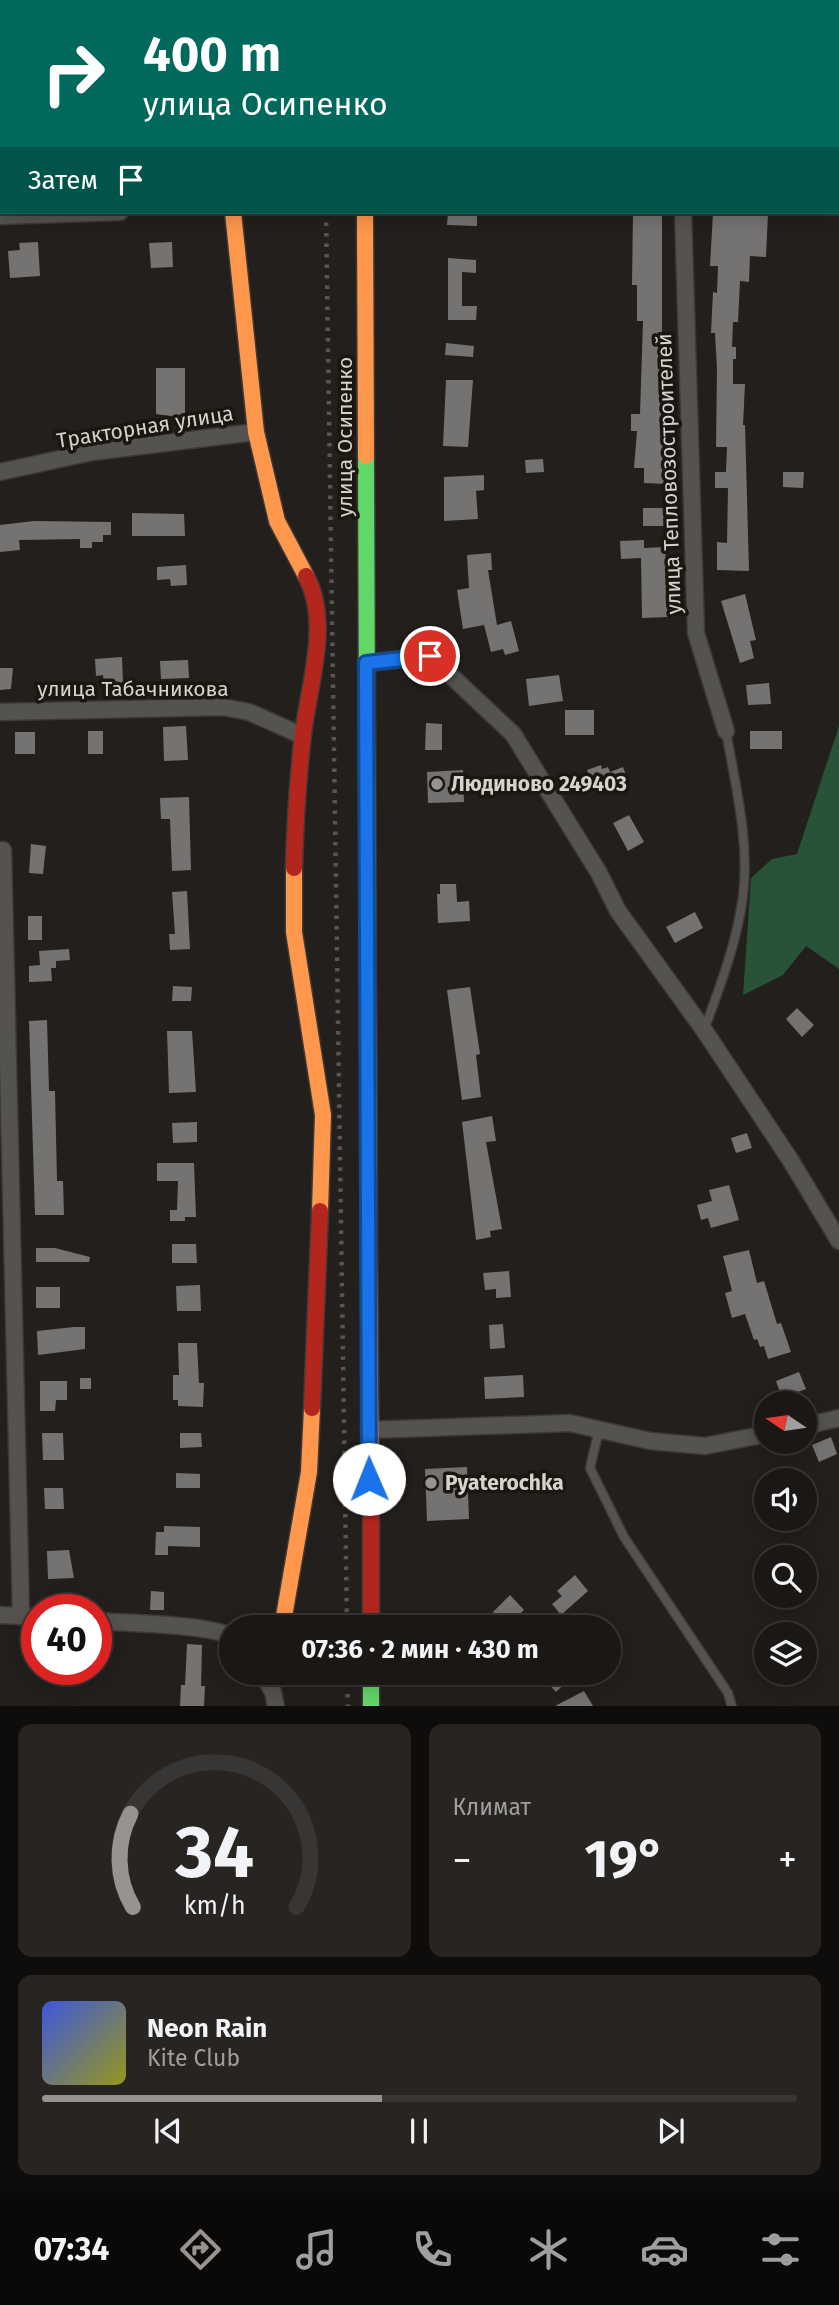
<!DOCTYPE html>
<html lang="ru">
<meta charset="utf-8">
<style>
body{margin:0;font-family:"Fira Sans",sans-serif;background:#272422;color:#f1f3f6;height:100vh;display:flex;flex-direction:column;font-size:26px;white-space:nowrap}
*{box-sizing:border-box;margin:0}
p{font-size:23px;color:#9f9fa0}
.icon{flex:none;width:38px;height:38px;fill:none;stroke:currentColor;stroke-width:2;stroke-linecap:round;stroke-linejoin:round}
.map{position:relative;height:1706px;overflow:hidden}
.details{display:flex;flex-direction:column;gap:18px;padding:18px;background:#0e0d0c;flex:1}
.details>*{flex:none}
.banner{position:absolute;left:0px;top:0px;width:840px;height:214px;box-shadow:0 4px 18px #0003,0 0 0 2px #383634;background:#00695c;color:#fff;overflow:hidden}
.needle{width:46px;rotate:283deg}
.tools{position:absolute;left:754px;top:1391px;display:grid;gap:14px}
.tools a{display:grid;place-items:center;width:63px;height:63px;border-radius:50%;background:#1a1715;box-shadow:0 4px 18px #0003,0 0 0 2px #383634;font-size:35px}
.speed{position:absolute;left:21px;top:1594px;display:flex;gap:14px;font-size:35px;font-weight:700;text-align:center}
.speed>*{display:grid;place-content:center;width:91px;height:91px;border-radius:50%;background:#1a1715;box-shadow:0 4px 18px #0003,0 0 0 2px #383634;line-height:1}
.speed .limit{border:10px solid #d22;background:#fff;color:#111}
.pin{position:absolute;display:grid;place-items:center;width:60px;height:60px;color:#fff;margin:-30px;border:4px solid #fff;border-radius:50%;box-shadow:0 2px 7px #0007}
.me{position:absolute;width:77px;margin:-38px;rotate:359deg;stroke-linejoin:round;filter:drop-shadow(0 0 5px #0008)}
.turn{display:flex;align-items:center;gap:24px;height:147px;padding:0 28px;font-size:32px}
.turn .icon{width:91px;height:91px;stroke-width:2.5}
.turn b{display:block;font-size:49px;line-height:60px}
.then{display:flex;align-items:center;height:66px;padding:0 28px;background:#0003;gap:14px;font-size:26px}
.big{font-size:52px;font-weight:700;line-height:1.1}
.details .widget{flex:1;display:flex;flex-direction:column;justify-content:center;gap:10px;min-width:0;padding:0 24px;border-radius:14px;background:#272422}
.details .dial{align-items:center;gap:0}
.dial svg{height:182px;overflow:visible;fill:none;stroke:#383634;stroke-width:7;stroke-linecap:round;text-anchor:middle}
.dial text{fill:#f1f3f6;stroke:none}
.song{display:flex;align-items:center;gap:21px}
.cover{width:84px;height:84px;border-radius:10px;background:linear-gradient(135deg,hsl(230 70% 55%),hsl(60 70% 35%))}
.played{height:7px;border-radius:4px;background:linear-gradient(90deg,#979390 45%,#383634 45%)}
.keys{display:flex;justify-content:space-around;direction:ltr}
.heat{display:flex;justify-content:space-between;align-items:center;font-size:38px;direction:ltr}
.details .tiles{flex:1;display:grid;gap:18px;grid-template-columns:1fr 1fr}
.widget:last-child{grid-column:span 2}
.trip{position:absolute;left:219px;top:1615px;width:402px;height:70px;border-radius:35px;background:#1a1715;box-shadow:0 4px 18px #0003,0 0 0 2px #383634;font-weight:700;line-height:70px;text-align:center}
.menu{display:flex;height:112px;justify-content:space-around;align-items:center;background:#0a0908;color:#9f9fa0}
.menu .icon{width:49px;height:49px}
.menu .on{color:#979390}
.menu b{font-size:32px;color:#f1f3f6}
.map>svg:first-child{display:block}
</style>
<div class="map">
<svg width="839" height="1707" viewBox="0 0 839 1707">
<rect width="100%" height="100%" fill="#221f1c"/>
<!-- forest -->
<path fill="#285339" d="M839,726v243l-33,-23 -23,29 -40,20 8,-117 21,-19 25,-5z"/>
<!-- building -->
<path fill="#757372" d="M448,212h29v14l-30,-1z
M633,212h29v149l5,123 -23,-1v-15h-10l3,-37h-6v-17h9l3,-93h-6v-36h-5z
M749,212l19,1 -2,44 -16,-1 -1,26 -9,-1 -2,41h-5l-1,25h4v12h-3v25h12l-2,41h2l4,146 -32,-1v-28l10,1 1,-55h-13v-16h11l1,-25h-11l1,-78 -2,-36h-4l2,-41 4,1 1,-27h-8l3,-53 36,2z
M38,242l2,34 -30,2 -2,-27 12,-1 -1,-7z
M172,242l1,25 -22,1 -2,-25z
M448,258l28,2v13l-14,-1v34h15l-1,14h-28z
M446,343l28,3 -1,11 -28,-2z
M156,368h29v50l-29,-4z
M446,380h27l-5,67 -25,-1z
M543,459l1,13 -18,1 -1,-13z
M783,472h21l-1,16 -20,-1z
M484,475v15l-8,1 2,28 -34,2v-44z
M643,508h23v18h-23z
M132,513l52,1 1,22h-53z
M34,521l77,1v13h-8v7h-11v6h-12v-9l-61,1 1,10 -20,2v-27z
M644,540v8l21,-1 4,70 -27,1 -1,-60 -20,1 -1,-18z
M491,553l1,17h-4l9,55 14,-4 8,30 -14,4 -2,-6 -12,3 -7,-27 -21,4 -6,-39 12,-2 -2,-33z
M186,565l1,20 -16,1 -1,-7 -13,1v-13z
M745,594l11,46 -6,1 4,17 -14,5 -19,-62z
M122,657l1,26 -19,1 -1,-9 -7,1 -1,-17z
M188,660l1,18 -28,1 -1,-18z
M0,668h13l-2,21 -11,1z
M559,675l4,26 -34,5 -3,-27z
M769,683l2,21 -23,1 -2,-20z
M565,710h29v25h-29z
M426,723l16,1v26h-17z
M186,726l2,34 -24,1 -1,-34z
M88,731h15v23h-15z
M750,731h32v18h-32z
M15,732h20v22h-20z
M601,765l1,4 6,-2 2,5 13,-5 5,14 -32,12 -9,-23z
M463,770l1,32 -36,1 -1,-31z
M189,797l2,73 -19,1 -2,-52h-9l-1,-21z
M629,815l15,27 -16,9 -15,-28z
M31,844l15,2 -3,28 -14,-1z
M440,884h16l1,18 12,-1 1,20 -32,2 -1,-29h3z
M187,891l3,58 -20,1 -1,-16h6l-3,-42z
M695,912l8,16 -28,15 -9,-16z
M28,916h14v24h-14z
M69,949l1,11 -14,1v7h-5l1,13 -23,1v-16l11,-1 -1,-14z
M173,986l19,1 -1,14h-19z
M470,987l10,67 -4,1 5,42 -19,3 -15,-110z
M797,1008l17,17 -12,12 -16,-18z
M47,1020l2,71h6l2,90h6l1,34h-29l-6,-194z
M167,1031h25l4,61 -27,1z
M492,1116l4,25 -10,1 16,87 -12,2 1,6 -15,3 -14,-118z
M197,1122v20l-24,1 -1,-20z
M747,1133l5,15 -16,5 -5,-15z
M157,1163h37l2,54h-11v4h-15v-11h7l1,-29h-21z
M729,1185l10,35 -28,8 -3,-10 -7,2 -4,-15 15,-4 -3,-11z
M172,1244h24l1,19h-25z
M36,1248h19l35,9 -1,5h-53z
M749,1250l8,33 7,-2 13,43 4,-1 10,29 -23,7 -4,-13 -4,1 -3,-8 -3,1 -9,-26 -13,4 -7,-25 7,-2 -9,-35z
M509,1271l2,26 -15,1v-9l-11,1 -2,-17z
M200,1285l1,26h-24l-1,-25z
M36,1287h24v21h-24z
M503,1324l2,24 -15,1 -1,-24z
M74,1327h11v22l-47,6 -1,-24z
M178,1343h19l2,40h5l-1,24 -25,-1v-6h-5v-25h6z
M799,1372l7,17 -24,9 -6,-17z
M523,1375l1,22 -39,2 -1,-22z
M80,1378h11v11h-11z
M40,1381h27v19h-11l-1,11h-15z
M42,1433h21l1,27h-21z
M180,1433h21l1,14 -22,1z
M831,1437l6,17 -18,8 -7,-17z
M467,1467l2,52 -42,2 -2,-52z
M176,1473l24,1v14h-24z
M44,1488h19l1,21h-19z
M164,1526l36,1v20l-32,-1v9h-13l1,-23h8z
M69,1550l5,28 -26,1 -1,-28z
M575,1575l13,16 -27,24 -9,-11 10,-8 -5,-5z
M151,1591l13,1v18h-14z
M510,1595l14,15 -17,16 -14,-14z
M187,1644l15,1 -1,41h4l-1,20h-24l1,-21h4z
M538,1673h38l-20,19z
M584,1691l9,15h-38z"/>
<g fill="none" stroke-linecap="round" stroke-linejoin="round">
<!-- lane casing -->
<g stroke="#3c3937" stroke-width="11">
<path id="lane" d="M704,1030c16,-43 33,-88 39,-134 7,-54 -8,-112 -17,-165
M599,1430l-9,38 34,69 104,156 4,14"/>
</g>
<!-- street casing -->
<g stroke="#3c3937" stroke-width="19">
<path id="street" d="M680,0v2
M232,2l1,-2
M683,212l13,421 30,98
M0,216l120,-4
M0,472l92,-20 164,-20
M366,663l64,-7 83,78 86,139 19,38 86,119 87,131 48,80
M0,712l223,-5 26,5 54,24
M3,850l18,766
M805,1426l34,-8
M369,1430l201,-7 80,18 55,5 61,-12
M0,1615l37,2
M96,1621c27,2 118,3 135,16
M262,1673l11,19 3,15"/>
</g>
<!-- fast casing -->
<g stroke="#3c3937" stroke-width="19">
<path id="fast" d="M367,0v2
M366,456l3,796
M371,1673v34"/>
</g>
<!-- slow casing -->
<g stroke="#3c3937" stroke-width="19">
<path id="slow" d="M233,212l23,220 21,89 29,55
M365,212l1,244
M294,868v64l29,183 -3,96
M369,1252l2,263
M282,1628l27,-156 3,-64"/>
</g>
<!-- jam casing -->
<g stroke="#3c3937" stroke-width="19">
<path id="jam" d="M294,868c1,-44 4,-90 9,-134 6,-50 28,-112 3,-158
M312,1408l8,-197
M371,1515v113"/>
</g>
<!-- lane -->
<use href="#lane" stroke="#555350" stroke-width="8"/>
<!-- street -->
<use href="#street" stroke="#555350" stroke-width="16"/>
<!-- fast -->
<use href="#fast" stroke="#63d668" stroke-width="16"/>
<!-- slow -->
<use href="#slow" stroke="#ff974d" stroke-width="16"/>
<!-- jam -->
<use href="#jam" stroke="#b3261e" stroke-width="16"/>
<!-- rail -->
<path stroke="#585653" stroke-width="4.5" stroke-dasharray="3.5 7" stroke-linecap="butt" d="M323,0v2
M326,212l21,1416
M347,1673l1,34"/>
</g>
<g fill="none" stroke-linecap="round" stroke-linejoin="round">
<!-- route casing -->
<g stroke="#114b97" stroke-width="18">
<path id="route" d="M369,1479l-3,-816 64,-7"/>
</g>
<!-- route -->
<use href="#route" stroke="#1a73e8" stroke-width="12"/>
</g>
<!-- markers -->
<g fill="#979390" stroke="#1b1610" stroke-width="2.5">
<circle cx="437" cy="784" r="7"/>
<circle cx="431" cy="1483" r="7"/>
</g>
<g text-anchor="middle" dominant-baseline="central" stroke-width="7" stroke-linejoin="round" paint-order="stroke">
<!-- street labels -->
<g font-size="21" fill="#d6d2ce" stroke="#1b1610">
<text transform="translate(145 427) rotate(-9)">Тракторная улица</text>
<text transform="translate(345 437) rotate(-90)">улица Осипенко</text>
<text transform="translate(669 474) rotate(-92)">улица Тепловозостроителей</text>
<text x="133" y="689">улица Табачникова</text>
</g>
<!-- poi labels -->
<g font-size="21" font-weight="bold" fill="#d6d2ce" stroke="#1b1610" text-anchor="start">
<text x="451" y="784">Людиново 249403</text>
<text x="445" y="1483">Pyaterochka</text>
</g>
</g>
</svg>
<div class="tools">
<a><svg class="needle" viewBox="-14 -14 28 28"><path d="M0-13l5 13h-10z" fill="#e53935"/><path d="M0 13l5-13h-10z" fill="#9f9fa0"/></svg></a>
<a><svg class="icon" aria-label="sound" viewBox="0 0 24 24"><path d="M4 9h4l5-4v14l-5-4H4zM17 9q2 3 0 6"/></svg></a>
<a><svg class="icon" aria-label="search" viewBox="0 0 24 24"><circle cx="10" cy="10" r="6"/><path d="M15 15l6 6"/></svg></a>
<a><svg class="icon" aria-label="layers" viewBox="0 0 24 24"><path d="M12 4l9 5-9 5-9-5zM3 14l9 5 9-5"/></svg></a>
</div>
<div class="speed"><div class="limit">40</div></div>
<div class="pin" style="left:430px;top:656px;background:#d93025"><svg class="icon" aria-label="arrive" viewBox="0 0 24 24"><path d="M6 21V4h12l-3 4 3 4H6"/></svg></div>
<svg class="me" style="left:369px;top:1479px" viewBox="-20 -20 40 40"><circle r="19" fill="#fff"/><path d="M0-13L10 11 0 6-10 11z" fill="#1a73e8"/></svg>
<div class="trip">07:36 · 2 мин · 430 m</div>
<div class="banner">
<div class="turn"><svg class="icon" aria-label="right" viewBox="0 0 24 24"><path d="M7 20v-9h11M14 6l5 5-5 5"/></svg><div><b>400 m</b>улица Осипенко</div></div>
<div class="then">Затем<svg class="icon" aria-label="arrive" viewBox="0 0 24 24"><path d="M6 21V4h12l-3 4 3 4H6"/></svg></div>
</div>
</div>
<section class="details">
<div class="tiles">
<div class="widget dial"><svg viewBox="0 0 100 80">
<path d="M14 69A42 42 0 1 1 86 69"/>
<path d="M14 69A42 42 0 0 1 13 28" stroke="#979390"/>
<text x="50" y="56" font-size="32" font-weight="700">34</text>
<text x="50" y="72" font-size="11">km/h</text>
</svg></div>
<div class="widget"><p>Климат</p>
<div class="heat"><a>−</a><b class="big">19°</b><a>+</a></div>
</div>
<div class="widget">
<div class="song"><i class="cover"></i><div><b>Neon Rain</b><p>Kite Club</p></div></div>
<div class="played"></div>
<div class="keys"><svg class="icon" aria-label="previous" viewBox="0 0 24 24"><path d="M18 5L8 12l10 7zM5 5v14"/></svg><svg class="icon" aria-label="pause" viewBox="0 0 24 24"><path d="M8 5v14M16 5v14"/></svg><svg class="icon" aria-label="next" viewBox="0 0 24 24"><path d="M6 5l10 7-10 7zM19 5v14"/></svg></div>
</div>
</div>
</section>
<nav class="menu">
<b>07:34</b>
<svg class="icon on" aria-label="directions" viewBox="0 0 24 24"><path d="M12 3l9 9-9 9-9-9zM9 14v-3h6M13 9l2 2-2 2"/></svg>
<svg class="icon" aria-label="music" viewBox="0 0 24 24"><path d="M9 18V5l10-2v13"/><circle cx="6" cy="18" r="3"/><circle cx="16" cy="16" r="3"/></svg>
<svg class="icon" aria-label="phone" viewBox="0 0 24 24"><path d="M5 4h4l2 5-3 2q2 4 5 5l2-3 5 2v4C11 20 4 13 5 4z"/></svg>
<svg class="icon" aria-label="climate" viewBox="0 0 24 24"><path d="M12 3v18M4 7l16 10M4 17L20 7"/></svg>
<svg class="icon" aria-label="car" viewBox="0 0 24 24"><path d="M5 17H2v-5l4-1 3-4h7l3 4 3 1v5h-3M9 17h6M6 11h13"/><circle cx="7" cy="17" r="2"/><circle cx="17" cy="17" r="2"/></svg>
<svg class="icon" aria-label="filters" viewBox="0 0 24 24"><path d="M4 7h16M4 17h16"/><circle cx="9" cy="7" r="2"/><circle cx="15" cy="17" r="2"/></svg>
</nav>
